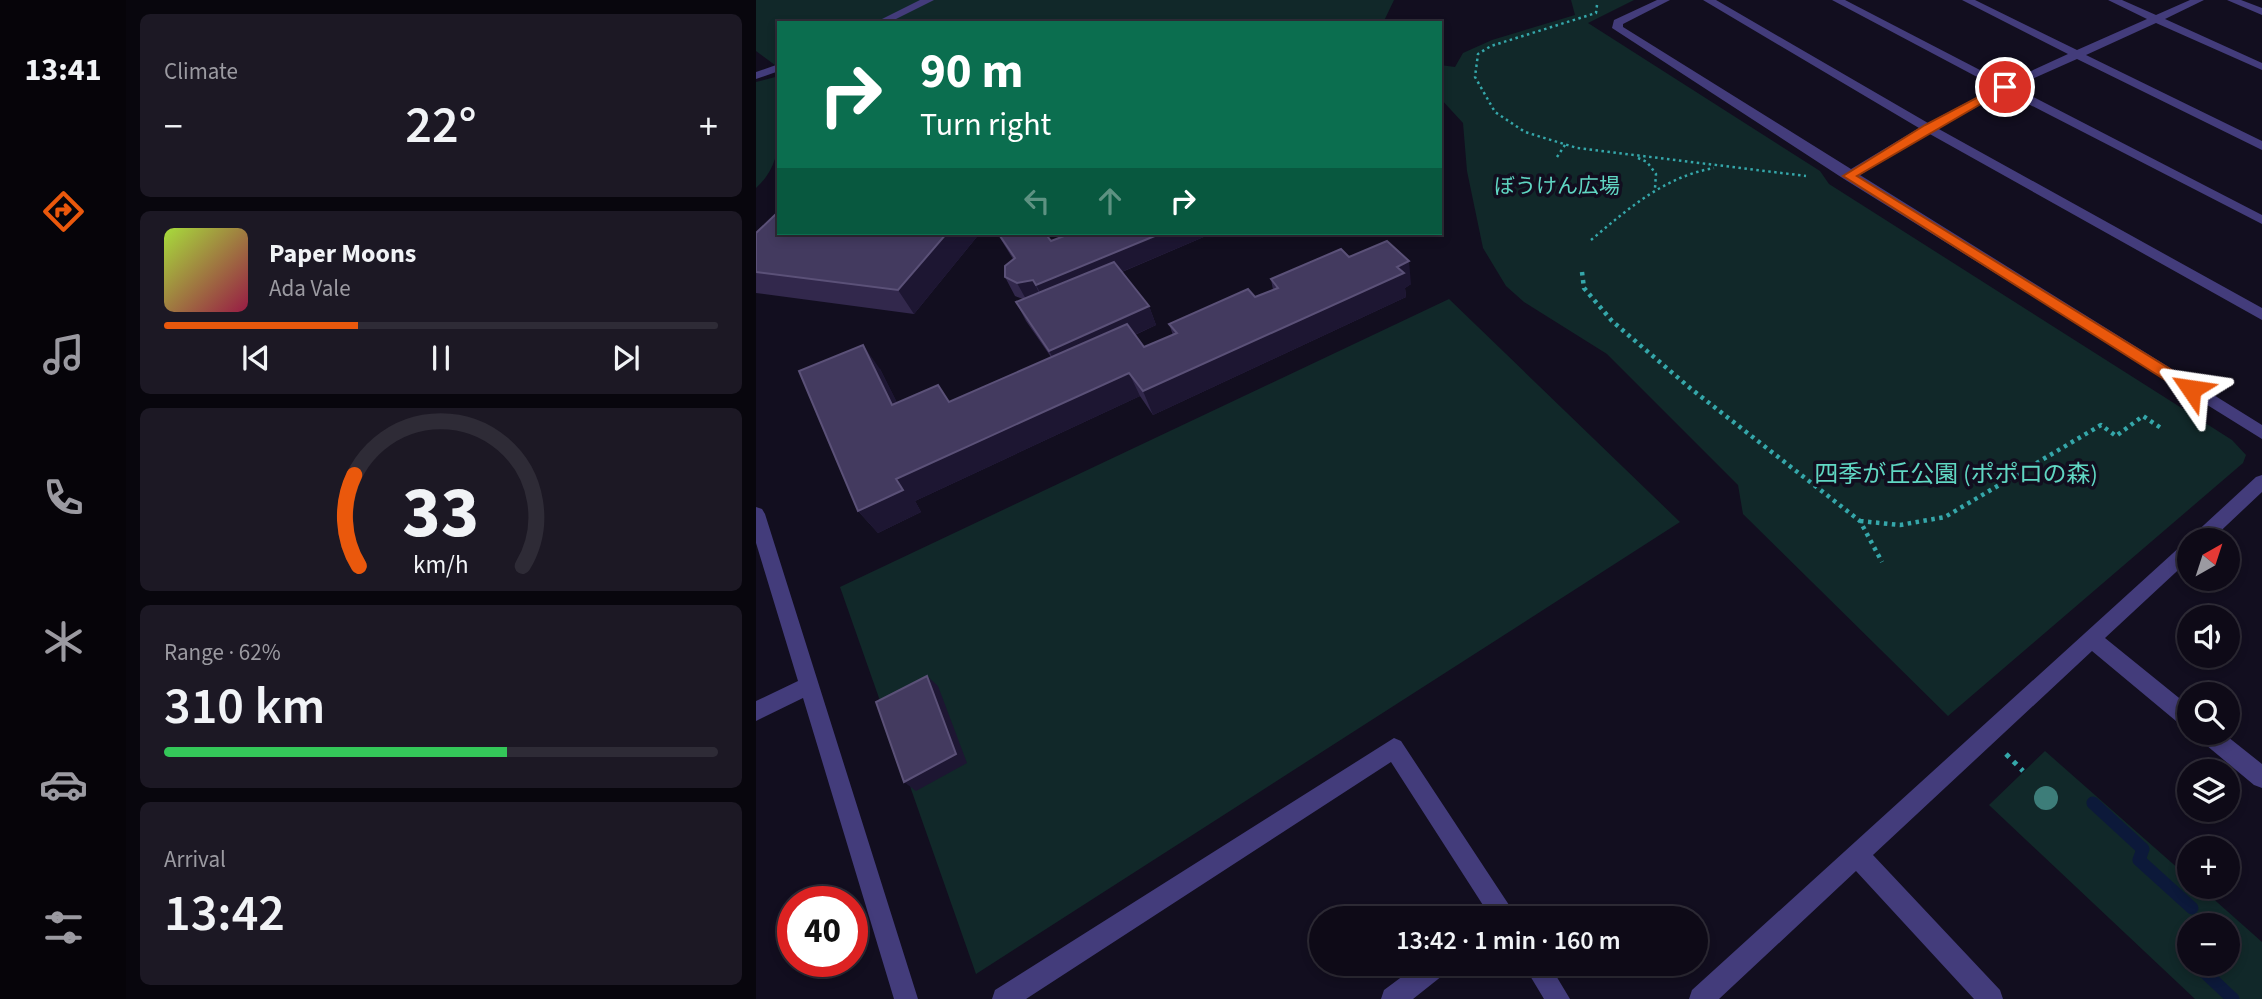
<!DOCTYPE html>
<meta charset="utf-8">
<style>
body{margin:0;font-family:"Source Sans 3","Noto Sans JP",sans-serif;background:#1c1824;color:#f1f3f6;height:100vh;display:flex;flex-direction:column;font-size:26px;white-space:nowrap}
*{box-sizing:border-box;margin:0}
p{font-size:23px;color:#9b9aa1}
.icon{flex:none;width:38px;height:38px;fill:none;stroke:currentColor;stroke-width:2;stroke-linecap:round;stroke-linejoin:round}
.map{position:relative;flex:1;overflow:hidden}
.panel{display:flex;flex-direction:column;gap:14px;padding:14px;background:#08060d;width:630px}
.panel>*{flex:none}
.guide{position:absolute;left:21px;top:21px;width:665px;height:214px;border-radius:0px;box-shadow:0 4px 10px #0003,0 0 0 2px #2e2b36;background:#0b6e4f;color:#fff;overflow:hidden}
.needle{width:46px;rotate:39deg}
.tools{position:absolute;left:1421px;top:528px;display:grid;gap:14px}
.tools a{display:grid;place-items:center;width:63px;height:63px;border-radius:50%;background:#0e0a17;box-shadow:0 4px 10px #0003,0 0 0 2px #2e2b36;font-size:35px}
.speed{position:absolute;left:21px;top:886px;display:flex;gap:14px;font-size:35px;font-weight:700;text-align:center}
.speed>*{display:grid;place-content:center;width:91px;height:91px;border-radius:50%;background:#0e0a17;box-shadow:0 4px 10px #0003,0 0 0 2px #2e2b36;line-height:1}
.speed .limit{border:10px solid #d22;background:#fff;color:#111}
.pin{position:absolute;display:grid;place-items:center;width:60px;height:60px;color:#fff;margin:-30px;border:4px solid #fff;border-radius:50%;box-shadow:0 2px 7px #0007}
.me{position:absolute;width:77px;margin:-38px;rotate:302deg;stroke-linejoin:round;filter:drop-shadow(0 0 5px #0008)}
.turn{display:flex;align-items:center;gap:24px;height:147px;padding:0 28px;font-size:32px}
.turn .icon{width:91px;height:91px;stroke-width:2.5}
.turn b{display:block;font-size:49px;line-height:60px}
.lanes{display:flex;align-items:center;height:66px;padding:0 28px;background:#0003;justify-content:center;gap:35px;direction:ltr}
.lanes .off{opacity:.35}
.big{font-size:52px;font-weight:600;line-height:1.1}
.panel .tile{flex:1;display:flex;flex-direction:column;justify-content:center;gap:10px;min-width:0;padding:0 24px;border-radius:10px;background:#1c1824}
.panel .dial{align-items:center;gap:0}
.dial svg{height:182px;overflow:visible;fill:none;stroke:#2e2b36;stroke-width:7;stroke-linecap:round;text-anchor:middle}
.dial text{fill:#f1f3f6;stroke:none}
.song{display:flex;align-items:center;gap:21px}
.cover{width:84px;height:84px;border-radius:10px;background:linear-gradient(135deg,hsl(80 70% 55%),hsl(340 70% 35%))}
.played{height:7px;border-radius:4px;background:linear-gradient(90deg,#ea580c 35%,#2e2b36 35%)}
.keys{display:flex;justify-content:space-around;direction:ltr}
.heat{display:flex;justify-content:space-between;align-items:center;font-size:38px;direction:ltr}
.charge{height:10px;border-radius:5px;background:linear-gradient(90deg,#34c759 62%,#2e2b36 0)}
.trip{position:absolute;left:553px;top:906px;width:399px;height:70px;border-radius:35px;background:#0e0a17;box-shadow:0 4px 10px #0003,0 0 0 2px #2e2b36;font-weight:600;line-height:70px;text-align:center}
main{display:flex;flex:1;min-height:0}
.tab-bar{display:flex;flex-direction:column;width:126px;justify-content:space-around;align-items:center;background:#060409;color:#9b9aa1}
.tab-bar .icon{width:49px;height:49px}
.tab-bar .active{color:#ea580c}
.tab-bar b{font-size:32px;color:#f1f3f6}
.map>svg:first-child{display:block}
</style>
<main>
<nav class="tab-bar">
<b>13:41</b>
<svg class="icon active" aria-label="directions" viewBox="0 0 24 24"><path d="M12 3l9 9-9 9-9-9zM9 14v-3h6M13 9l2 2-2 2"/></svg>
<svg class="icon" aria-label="music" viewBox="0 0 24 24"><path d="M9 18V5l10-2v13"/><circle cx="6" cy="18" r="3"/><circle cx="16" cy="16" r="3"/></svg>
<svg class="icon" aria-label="phone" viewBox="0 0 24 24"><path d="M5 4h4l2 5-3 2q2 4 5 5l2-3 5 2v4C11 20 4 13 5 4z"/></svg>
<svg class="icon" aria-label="climate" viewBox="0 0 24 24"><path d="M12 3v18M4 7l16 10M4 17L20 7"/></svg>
<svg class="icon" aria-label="car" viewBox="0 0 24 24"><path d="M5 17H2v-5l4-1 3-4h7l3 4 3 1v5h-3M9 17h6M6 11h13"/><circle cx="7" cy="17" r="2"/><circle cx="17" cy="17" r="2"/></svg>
<svg class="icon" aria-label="filters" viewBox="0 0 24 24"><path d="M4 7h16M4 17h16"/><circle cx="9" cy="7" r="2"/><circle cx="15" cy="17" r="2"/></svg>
</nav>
<section class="panel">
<div class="tile"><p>Climate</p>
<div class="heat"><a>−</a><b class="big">22°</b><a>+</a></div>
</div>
<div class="tile">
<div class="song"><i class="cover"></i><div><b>Paper Moons</b><p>Ada Vale</p></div></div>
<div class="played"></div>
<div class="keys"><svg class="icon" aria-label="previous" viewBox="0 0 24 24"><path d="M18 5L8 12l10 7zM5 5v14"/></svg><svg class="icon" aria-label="pause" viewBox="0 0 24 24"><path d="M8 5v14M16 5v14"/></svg><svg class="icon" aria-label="next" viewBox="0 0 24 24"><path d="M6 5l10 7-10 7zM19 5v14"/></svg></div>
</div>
<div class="tile dial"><svg viewBox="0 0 100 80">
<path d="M14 69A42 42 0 1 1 86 69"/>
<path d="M14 69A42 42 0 0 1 12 29" stroke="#ea580c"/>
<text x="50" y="56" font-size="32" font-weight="700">33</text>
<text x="50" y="72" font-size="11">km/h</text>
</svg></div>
<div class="tile"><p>Range · 62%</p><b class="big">310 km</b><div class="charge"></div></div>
<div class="tile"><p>Arrival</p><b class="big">13:42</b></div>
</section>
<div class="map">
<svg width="1506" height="999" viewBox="0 0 1506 999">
<rect width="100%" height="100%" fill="#120e1f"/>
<!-- green -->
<path fill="#112829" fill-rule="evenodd" d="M0,0h638l-11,23h-604v45l-23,-17z
M815,0h63l-46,23 232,148 9,13 403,256 14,15 -3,8 -295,253 -205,-202 -5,-29 -131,-131 -83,-52 -18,-16 -23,-38 -16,-77 -4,-48 -23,-25v-33l15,2 8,-14 29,-13 83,-25z
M23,76c0,38 9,84 -23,112v-106z
M693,299l231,223 -704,452 -136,-387z
M1289,751l144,127v9h11l62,55v57h-67l-206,-194zM1433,926h39v38h-39z"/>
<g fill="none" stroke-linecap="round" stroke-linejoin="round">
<!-- stream -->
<path stroke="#0c193a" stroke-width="13" d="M1337,803l50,46 -4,11 53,48
M1440,964l37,35"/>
<!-- path-far2 -->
<path stroke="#35a7aa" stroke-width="2.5" stroke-dasharray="2.5 3.5" stroke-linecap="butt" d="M841,5l-1,8 -105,33 -13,8 -3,23 20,35 30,20 52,16 229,28
M801,157l8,-12
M882,158l9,4 9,12 -1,14
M835,240c38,-32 73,-63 123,-72"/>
<!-- path-far1 -->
<path stroke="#35a7aa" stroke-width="4.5" stroke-dasharray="3.5 4.5" stroke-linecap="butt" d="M826,272l2,16 28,33 78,67 170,133 22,41
M1104,521l40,4 45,-8 156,-92 15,11 27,-20 18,12"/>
<!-- path -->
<path stroke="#35a7aa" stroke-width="5" stroke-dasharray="4.5 6" stroke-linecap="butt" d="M1250,754l17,17"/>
<!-- minor -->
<path fill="#433c7b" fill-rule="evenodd" d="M164,0h14l-46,23h-14z
M901,0h13l-47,24v3l228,142 68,-41 -216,-128h13l212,123 68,-36 -164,-87h13l160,83 63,-29 -106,-54h13l102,50 70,-31 -39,-19h14l34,15 34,-15h14l-39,19 97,44v7l-106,-47 -70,32 176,86v9l-185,-91 -63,28 248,128v9l-257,-132 -68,36 325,180v12l-334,-187 -68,42 402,250v14l-418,-260 -232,-151 2,-8z
M1471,0h14l21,8v7z
M23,64v7l-23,8v-7z
M1506,475v17l-52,49h-21v19l-84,78 84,68v23l-7,-3 -90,-75 -219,204 127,135 3,9h-29l-118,-128 -137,128h-30l3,-9 491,-446 6,-2v-1l3,-5 64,-59z
M0,507l6,2 3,5 153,485h-24l-91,-301 -47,23v-20l42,-20 -42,-138z
M1441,733h26l39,31v24l-8,-3 -54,-45z
M638,738l7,3 110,167 3,11h-26l2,-3 -99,-154 -365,237h-34l3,-9z
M663,964h32l-4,8 -34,27h-32l3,-9z
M767,964h26l21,35h-26z"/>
</g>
<!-- trees -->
<circle fill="#3d7d79" cx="1290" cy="798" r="12"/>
<!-- wall -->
<path fill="#32284c" d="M0,233h224l-66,81 -158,-21z
M241,233l54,8 21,-8h141l-91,39 27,34 7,19 -21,10 9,12 29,-12 -4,-11 86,-27 18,-7 -2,-11 78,-22 62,27 -6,4 1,9 -253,118 -13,-19 -225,105 6,11 -43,21 -20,-22 22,-142 17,34 52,-1 102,-45 -25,-36 -10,-19 7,-3 -8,-3 -10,-19 8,-18z"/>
<!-- shaded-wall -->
<path fill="#1d1632" d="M191,233h33l-66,81 -16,-24z
M406,233h51l-167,71 -10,-19z
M653,261l2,23 -6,4 1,9 -253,118 -10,-24z
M277,280l9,19 -15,2 -10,-18z
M393,306l7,19 -97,44 -10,-18z
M107,345l17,24 30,59 -18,-23z
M373,373l11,23 -225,105 6,11 -43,21 -20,-22 38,-32z
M171,676l11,10 29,77 -51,28 -12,-9z"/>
<!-- building -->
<path fill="#433a5f" stroke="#5b5178" stroke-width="2" d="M23,211v22h168l-49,57 -142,-18v-39z
M242,233h47l6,8 21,-8h90l-126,52 -3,-5 -16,3 -12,-6v-11l10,-8z
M631,241l22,20 -12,6 7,6 -261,118 -14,-18 -233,106 7,11 -45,21 -59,-140 64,-26 29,60 46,-20 11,17 178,-78 17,23 33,-14 -8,-9 79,-35 7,8 23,-9 -7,-9 70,-30 8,8z
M358,262l35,44 -100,45 -33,-49z
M171,676l29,78 -52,28 -28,-80z"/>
<!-- route -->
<path fill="#ea580c" stroke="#983908" stroke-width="2" d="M1245,85l9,2 -153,89 339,209 2,4 -2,4h-10l-343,-217 82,-51z"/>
<g text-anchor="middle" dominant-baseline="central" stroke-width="7" stroke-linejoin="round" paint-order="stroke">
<!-- far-park labels -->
<g font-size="21" fill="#60d7c3" stroke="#120e1f">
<text x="801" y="186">ぼうけん広場</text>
</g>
<!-- park labels -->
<g font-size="24" fill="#60d7c3" stroke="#120e1f">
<text x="1200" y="474">四季が丘公園 (ポポロの森)</text>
</g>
</g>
</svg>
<div class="tools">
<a><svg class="needle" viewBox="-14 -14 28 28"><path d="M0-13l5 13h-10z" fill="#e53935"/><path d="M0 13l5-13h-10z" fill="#9b9aa1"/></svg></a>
<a><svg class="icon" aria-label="sound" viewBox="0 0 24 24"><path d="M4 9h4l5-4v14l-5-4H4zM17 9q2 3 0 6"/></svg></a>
<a><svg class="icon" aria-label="search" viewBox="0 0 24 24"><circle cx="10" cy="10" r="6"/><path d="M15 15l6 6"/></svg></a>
<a><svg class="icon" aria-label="layers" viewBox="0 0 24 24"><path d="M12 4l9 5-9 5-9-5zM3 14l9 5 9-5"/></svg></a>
<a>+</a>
<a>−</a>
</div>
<div class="speed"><div class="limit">40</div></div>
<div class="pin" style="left:1249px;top:87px;background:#d93025"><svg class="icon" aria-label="arrive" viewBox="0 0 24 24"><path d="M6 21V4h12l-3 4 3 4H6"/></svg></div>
<svg class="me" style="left:1435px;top:389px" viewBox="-20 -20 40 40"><path d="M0-17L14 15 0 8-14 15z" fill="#ea580c" stroke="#fff" stroke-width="4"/></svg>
<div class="trip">13:42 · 1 min · 160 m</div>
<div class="guide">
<div class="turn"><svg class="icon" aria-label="right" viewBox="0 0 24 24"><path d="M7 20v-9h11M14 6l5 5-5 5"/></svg><div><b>90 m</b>Turn right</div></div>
<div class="lanes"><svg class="icon off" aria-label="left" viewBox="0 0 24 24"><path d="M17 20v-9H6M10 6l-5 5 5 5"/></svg><svg class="icon off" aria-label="ahead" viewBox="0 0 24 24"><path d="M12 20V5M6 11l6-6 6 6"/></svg><svg class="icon" aria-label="right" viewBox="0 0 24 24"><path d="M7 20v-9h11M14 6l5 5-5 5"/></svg></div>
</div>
</div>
</main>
